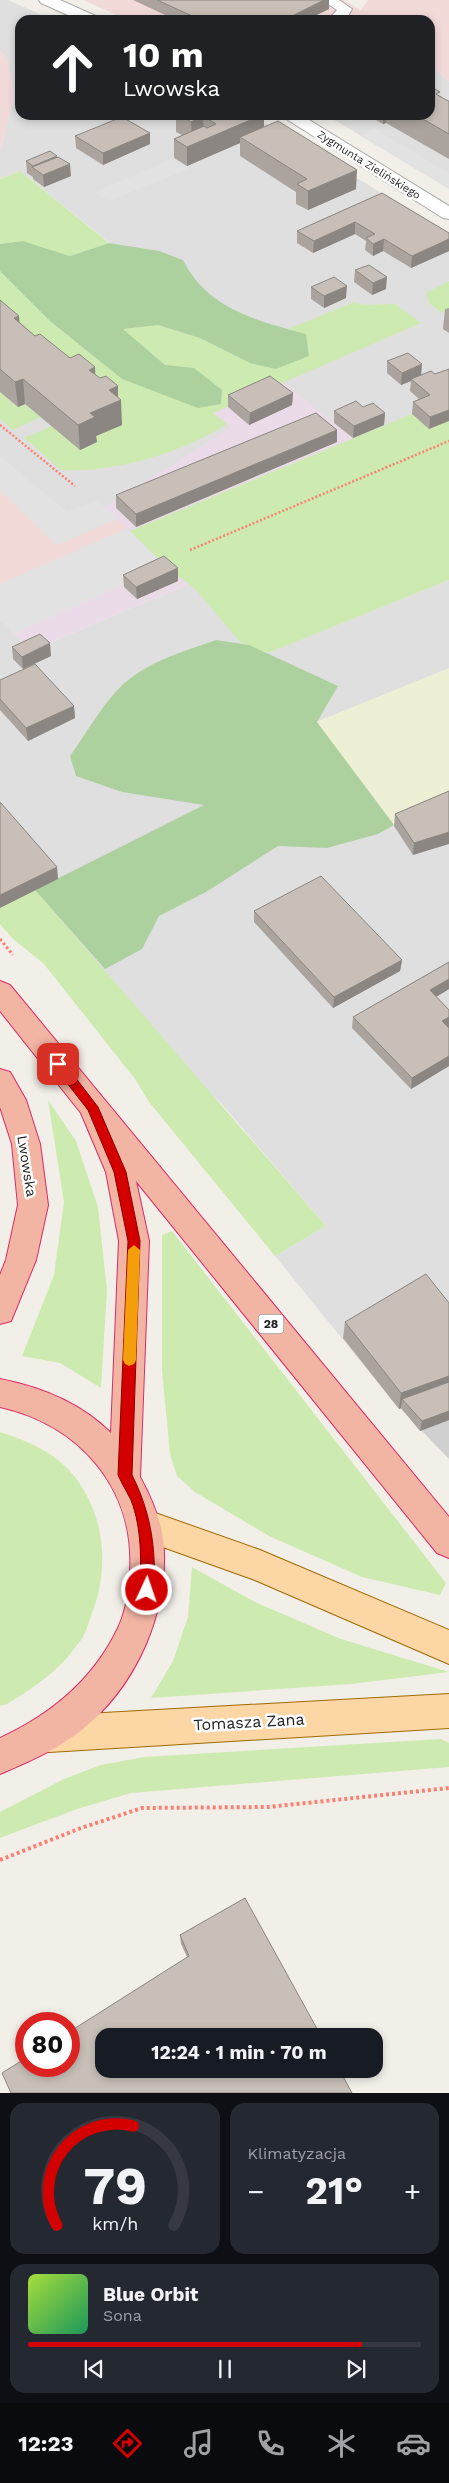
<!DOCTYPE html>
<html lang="pl">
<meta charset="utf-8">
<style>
body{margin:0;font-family:"Work Sans",sans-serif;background:#242831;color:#f1f3f6;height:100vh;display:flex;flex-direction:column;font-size:19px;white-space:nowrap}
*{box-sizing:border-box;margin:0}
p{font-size:16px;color:#9ea1a6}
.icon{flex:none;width:28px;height:28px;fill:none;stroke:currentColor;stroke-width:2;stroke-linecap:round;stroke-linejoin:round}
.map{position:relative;height:2093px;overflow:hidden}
.panel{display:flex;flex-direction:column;gap:10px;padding:10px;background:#0d0f14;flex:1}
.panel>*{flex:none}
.hud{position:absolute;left:15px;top:15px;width:420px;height:105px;border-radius:15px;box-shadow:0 2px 8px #0003;background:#202124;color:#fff;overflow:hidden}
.speed{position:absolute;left:15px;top:2012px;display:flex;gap:10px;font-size:25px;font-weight:700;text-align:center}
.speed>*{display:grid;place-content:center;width:65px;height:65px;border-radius:50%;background:#171b24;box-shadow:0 2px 8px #0003;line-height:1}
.speed .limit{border:8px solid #d22;background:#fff;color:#111}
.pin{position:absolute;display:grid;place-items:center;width:42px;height:42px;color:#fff;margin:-21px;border-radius:10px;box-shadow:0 2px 8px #0006}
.me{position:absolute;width:55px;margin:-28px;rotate:3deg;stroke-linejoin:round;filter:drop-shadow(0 0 4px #0008)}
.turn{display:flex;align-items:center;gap:18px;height:105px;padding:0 25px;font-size:22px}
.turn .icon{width:65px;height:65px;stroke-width:2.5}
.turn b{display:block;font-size:35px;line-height:42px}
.big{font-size:38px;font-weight:700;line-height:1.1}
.panel .card{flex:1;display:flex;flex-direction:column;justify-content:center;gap:8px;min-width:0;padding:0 18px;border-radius:15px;background:#242831}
.panel .dial{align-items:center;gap:0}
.dial svg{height:130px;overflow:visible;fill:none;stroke:#363941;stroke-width:7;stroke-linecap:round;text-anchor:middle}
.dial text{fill:#f1f3f6;stroke:none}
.song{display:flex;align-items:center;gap:15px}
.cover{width:60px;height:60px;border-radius:8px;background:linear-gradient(135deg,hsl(80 70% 55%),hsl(150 70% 35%))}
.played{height:5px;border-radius:2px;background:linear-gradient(90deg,#d40000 85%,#363941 85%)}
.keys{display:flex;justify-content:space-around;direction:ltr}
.heat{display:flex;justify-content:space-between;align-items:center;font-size:28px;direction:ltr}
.panel .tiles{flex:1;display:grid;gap:10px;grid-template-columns:1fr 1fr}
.card:last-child{grid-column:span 2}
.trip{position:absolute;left:95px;top:2028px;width:288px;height:50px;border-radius:15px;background:#171b24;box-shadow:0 2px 8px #0003;font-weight:700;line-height:50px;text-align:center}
.tabs{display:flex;height:80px;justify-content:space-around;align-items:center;background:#090b0e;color:#9ea1a6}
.tabs .icon{width:35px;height:35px}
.tabs .selected{color:#d40000}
.tabs b{font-size:22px;color:#f1f3f6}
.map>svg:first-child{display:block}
</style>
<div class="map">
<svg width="449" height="2093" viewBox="0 0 449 2093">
<rect width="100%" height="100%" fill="#f2efe9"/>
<!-- residential -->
<path fill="#e0dfdf" d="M0,0h8l45,20h-33v95h233l196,119v255l-208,154 15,14 193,-77v811l-48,18h-2l-124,-153 51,-30 -106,-124 -220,-194v-288l32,30 157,-66 -132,-39 -57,-55v-239l177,46 -157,-126 -20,8v-29l14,-52 -6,-36 -8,-12z
M430,64l19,18v107l-123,-74h104z"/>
<!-- commercial -->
<path fill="#f2dad9" d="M83,0h261l17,10 7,-10h81v82l-19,-18v-44h-302z
M0,50l8,12 6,36 -14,52z
M0,490l57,55 60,-26 48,47 -152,68 -13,-14z"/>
<!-- industrial -->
<path fill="#ebdbe8" d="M284,383l69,55 -223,93 -26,-24 127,-79 -18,-15z
M165,566l24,18 -157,66 -19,-16z"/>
<!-- religious -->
<path fill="#d0d0d0" d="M449,1391v68l-48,-50z"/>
<!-- farmland -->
<path fill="#eef0d5" d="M449,668v135l-55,22 -78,-103z"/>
<!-- grass -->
<path fill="#cdebb0" d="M20,171l89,72 -39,13 -47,-15 -23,3v-65z
M0,271l50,50 72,58 76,28 23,-3 -28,-36 -28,-3 -43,-36 36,-4 42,13 50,25 26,6 30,-35 -18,-5 66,-27 10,3 31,-1 26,19 -208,90 14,11c-45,29 -112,49 -166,46l-37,-32 28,-12 28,24 16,-7 -5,-5 31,-13 -122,-112z
M449,281v29l-7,3 -12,-9 -4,-11z
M0,392l17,15 8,-3 16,13 -28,13 -13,-11z
M412,414l17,15 20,-8v159l-181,73 -27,-10 -45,-53 -31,-24 -35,-35z
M35,890l291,336 -51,30 -126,-154 -14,-23 -91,-115 -32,-26 -12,-14v-16z
M48,1100l28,41 22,66 9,83 -6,98 -41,-25 -38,-7 32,-81 10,-73z
M172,1231l274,352 -6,12 -78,-18 -93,-41 -74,-44 -18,-16 -7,-22 -8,-84v-135z
M0,1432c25,8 50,18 69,38 36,40 42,97 22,146 -3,8 -5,17 -10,24 -22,31 -43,45 -74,64l-7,2z
M192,1567l63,35 86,37 108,33 -98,12 -200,14 22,-37 15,-44z
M441,1739l8,4v24l-318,26 -54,16 -77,29v-26l64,-33 37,-14 43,-8z"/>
<!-- forest -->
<path fill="#add19e" d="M23,241l47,15 39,-13 50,8 24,9c24,49 75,61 123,74l3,22 -33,13 -26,-6 -50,-25 -42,-13 -35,4 42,36 29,3 28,22 -1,14 -23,4 -76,-29 -72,-58 -50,-50v-27z
M216,640l33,5 89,41 -21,36 77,103 -16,9 -51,14 -49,-2 -72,46 -47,24 -17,33 -37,20 -70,-79 169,-85 -82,-13 -46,-16 -6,-20c19,-26 37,-62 65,-81 24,-17 53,-25 81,-35z"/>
<!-- parking -->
<path fill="#e2e2e2" d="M375,129l74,44v16l-89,-54z
M174,158l17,10 -82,33 -14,-9z
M0,456l67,56 30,-12 20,19 -60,26 -57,-55z
M127,528l38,38 -152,68 -13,-14v-36z"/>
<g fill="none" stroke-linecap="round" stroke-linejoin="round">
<!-- service casing -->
<g stroke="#a9a9a9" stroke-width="2">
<path id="service" d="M322,0h17l13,9 -6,11h-18l9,-10z"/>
</g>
<!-- minor casing -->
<g stroke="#a9a9a9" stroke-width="2">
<path id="minor" d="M39,0h21l38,17 2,3h-21l-38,-17z
M280,115h21l148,91v13l-6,-1z"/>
</g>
<!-- primary casing -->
<g stroke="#a06b00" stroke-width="2">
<path id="primary" d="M144,1509l116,41 189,80v34l-194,-84 -123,-44 -4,-11 4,-11z
M449,1694v34l-400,24 -12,-6 -6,-12 6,-12 12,-6z"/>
</g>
<!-- trunk casing -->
<g stroke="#dc2a67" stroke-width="2">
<path id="trunk" d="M0,981l10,4 439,532v41l-12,-5 -301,-372 13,60 -9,236c12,22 24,49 24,75 2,62 -26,127 -72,169 -27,25 -59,39 -92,53v-36c50,-23 92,-57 117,-108 9,-18 12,-39 13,-58 5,-84 -50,-147 -130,-165v-28c41,8 81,24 111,54l8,-192 -13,-69 -25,-59 -81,-102z
M0,1069l10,3 16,28 14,44 8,61 -12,55 -25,61 -11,3v-49l6,-15 12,-55 -6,-61 -12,-37z"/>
</g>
<!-- path-far2 -->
<path stroke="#fa8072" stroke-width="2.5" stroke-dasharray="2 2" stroke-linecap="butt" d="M0,425l75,61
M190,550l259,-109"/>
<!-- path-far1 -->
<path stroke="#fa8072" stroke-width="3" stroke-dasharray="2.5 2.5" stroke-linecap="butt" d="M0,939l13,16"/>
<!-- path -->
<path stroke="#fa8072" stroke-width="4" stroke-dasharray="3 3" stroke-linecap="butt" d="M0,1860l81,-32 61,-20 126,-1 181,-19"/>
<!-- service -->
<use href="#service" fill="#fff" fill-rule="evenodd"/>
<!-- minor -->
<use href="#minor" fill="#fff" fill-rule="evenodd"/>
<!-- primary -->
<use href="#primary" fill="#fcd6a4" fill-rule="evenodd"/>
<!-- trunk -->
<use href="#trunk" fill="#f2b4a3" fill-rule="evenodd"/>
</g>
<!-- wall -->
<path fill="#aba49e" d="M133,0h196v9l-23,11h-130z
M20,28v13l-2,-1 -1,-11z
M440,96l8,5h1v58l-63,-36 -3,1 -16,-9h63z
M176,115h88v12l92,62 -48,21 -12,-6v-12l-56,-36v-13l-53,23 -13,-8v-19l8,-4 -6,-3z
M75,136l75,8 -47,21 -27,-17z
M58,157l13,19 -27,11 -11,-8v-2l-6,-4 -1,-12z
M382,193l67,40v18l-38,17 -28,-17 -10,5 -8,-6 1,-9 -11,-7 -42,19 -16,-10v-12z
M355,270l31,19 -14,6 -18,-13z
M311,287l35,11 -22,10 -13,-9z
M0,300l20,23 15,13 60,39 23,23 4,27 -26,11 1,6 -17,8 -55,-46 -7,3 -18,-15z
M449,308v25l-6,-4 2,-20z
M387,361l35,14 13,-1 -6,55 -17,-15 1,-12 6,-3 -9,-8 1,-10 -10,4 -14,-12z
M293,393l-1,12 -43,20 -21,-18v-12z
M363,407l22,6 -1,12 -31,13 -19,-15v-12z
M337,442l-201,85 -20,-19v-13z
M178,568v13l-41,18 -13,-12 -1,-12z
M12,647l39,9 -28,13 -10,-10z
M0,680l74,26 1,12 -47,23 -28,-31z
M449,791l-36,64 -19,-29 1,-12z
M254,911l148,49 -2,11 -67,37 -79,-86z
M449,962v27l-13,8 13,13v56l-38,23 -59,-61 1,-11z
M449,1303v117l-29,11 -19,-23 -2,1 -56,-71 2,-16z
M180,1935l172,158 -165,-136 -6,-13z"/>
<!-- shaded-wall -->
<path fill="#8b8681" d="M324,0h5v9l-23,11h-22z
M262,115h2v18l-24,4v6l-53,23v-19z
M383,115h3v8l-3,1z
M203,116l1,19 -12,6 -1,-19z
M150,133v11l-47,21v-12z
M57,156l1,12h-25v-2z
M70,164l1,12 -27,11 -1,-12z
M357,170l-1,19 -48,21v-19z
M355,222v12l-42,19 1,-12z
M384,239l-1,12 -10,5v-12z
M449,239v12l-38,17 1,-12z
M387,277l-1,12 -14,6 1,-12z
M347,286l-1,12 -22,10v-12z
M19,316l2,25 -7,-23z
M422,364l-1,13 -10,2v2l-10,4 1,-12z
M95,367l1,25 -7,-22z
M23,379l2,25 -7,3 -3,-25z
M118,386v15l3,-1 1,25 -26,11 1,6 -17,8 -2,-25 12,-12 19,-23z
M293,393l-1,12 -43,20 1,-12z
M449,410v11l-20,8 1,-12z
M385,413l-1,12 -31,13 1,-12z
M337,430v12l-201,85v-13z
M178,568v13l-41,18 -1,-12z
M50,643l1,13 -28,13 -1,-12z
M74,706l1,12 -47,23 -2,-13z
M449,832v12l-36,11 1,-12z
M57,867l1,12 -58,29v-13z
M402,960l-2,11 -67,37 1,-11z
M449,979v10l-21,13 2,-12z
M449,1017v10l-9,5 2,-11z
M449,1056v10l-38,23 1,-11z
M449,1376v15l-47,8 -1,9 -2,1 2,-16z
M449,1411v9l-29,11 2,-10z"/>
<!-- building -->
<path fill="#c7bfb8" stroke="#8b8681" d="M157,0h167l-40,20h-83z
M54,17l8,3h-18z
M348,17l6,3h-14z
M430,86l10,6 -4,2 12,7h1v33l-33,-19h14z
M179,115h83l-75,32 -13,-8 30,-13 3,2 9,-4 -13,-8 -12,6z
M122,117l28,16 -47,20 -28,-17z
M278,121l79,49 -49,21 -11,-7 10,-5 -67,-42z
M50,151l7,5 -24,10 -7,-5z
M58,157l12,7 -27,11 -11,-8z
M382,193l67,40v6l-37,17 -28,-17 -11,5 -7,-6 9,-4 -20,-12 -41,19 -17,-10z
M369,265l18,12 -14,6 -18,-13z
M334,277l13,9 -23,10 -13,-9z
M0,300l19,16 -5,2 21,18 5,-2 30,24 9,-4 16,13 -6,3 11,8 6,-2 12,10 -9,4 12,10 -31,13 5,4 -17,8 -55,-46 -8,3 -15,-13z
M408,353l14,11 -20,9 -15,-12z
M449,369v41l-19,7 -17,-15 17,-7 -19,-16 20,-8 4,3z
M270,376l23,17 -43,20 -22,-18z
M356,401l7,6 10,-4 12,10 -31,13 -20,-15z
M316,413l21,17 -201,84 -20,-19z
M164,556l14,12 -42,19 -13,-12z
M40,634l10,9 -28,14 -10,-10z
M35,664l39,42 -48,22 -26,-29v-19z
M449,791v41l-35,11 -19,-29z
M0,802l57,65 -57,28z
M321,876l81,84 -68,37 -80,-86z
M449,962v17l-19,11 19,20v7l-7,4 7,7v28l-37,22 -59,-61z
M426,1274l23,29v73l-48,17 -56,-71z
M449,1382v29l-27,10 -20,-22z
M245,1898l76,138h-217v33h235l13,24h-341l-9,-20 24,-15v8h43v-34l120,-76 -9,-21z"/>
<!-- route -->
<path fill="#d40000" stroke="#8a0000" d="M58,1059l4,1 36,47 28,65 14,69 -8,234c19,38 24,73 22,115l-2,4 -5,2 -5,-2 -2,-4c1,-30 2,-61 -9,-90 -4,-8 -9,-16 -13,-25l10,-234 -14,-69 -26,-62 -36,-46z"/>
<!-- slow -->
<path fill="#f59e0b" d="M134,1245l6,5 -4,110 -2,4 -5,2 -4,-2 -2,-4 5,-110z"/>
<g text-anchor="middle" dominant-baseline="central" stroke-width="5" stroke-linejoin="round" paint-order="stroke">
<!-- far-street labels -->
<g font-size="11" fill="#222" stroke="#fff">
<text transform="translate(369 165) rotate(32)">Zygmunta Zielińskiego</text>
</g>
<!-- shield labels -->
<rect fill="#fff" stroke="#646464" stroke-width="1" x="258.5" y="1314.5" width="25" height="19" rx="4"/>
<g font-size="12" font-weight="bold" fill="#222">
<text x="271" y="1324">28</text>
</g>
<!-- street labels -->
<g font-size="14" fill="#222" stroke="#fff">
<text transform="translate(27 1166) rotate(81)">Lwowska</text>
</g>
<!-- near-street labels -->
<g font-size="16" fill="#222" stroke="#fff">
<text transform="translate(249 1722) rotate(-3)">Tomasza Zana</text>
</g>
</g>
</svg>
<div class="speed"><div class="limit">80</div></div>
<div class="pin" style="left:58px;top:1064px;background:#d93025"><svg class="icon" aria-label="arrive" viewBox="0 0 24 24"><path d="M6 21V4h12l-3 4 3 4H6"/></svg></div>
<svg class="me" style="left:147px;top:1590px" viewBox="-20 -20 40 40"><circle r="17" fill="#d40000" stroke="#fff" stroke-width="3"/><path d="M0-11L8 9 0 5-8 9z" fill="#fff"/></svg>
<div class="trip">12:24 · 1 min · 70 m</div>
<div class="hud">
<div class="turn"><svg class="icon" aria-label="ahead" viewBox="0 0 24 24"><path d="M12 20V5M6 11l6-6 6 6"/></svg><div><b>10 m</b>Lwowska</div></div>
</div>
</div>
<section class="panel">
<div class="tiles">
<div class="card dial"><svg viewBox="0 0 100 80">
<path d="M14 69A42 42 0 1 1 86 69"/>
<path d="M14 69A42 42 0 0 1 61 8" stroke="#d40000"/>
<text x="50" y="56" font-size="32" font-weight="700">79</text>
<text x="50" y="72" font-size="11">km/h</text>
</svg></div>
<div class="card"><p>Klimatyzacja</p>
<div class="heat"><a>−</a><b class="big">21°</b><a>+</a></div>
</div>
<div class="card">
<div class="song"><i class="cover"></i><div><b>Blue Orbit</b><p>Sona</p></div></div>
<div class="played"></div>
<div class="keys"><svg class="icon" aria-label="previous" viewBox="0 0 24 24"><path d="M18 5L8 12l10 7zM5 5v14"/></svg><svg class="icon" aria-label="pause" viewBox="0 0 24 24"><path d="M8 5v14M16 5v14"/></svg><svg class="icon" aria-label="next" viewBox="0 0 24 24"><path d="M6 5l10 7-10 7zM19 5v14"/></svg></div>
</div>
</div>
</section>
<nav class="tabs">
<b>12:23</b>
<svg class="icon selected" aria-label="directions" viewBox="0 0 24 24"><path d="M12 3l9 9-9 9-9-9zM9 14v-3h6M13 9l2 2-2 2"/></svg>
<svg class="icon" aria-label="music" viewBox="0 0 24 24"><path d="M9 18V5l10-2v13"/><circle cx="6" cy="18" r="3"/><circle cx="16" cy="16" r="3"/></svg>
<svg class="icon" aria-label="phone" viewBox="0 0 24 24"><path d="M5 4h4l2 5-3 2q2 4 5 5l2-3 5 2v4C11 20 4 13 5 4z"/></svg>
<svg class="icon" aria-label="climate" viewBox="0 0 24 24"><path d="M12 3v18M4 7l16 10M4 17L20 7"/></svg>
<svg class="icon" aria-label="car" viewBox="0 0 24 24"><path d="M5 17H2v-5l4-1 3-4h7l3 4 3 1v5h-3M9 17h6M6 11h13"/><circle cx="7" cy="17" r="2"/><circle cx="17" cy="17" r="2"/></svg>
</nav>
